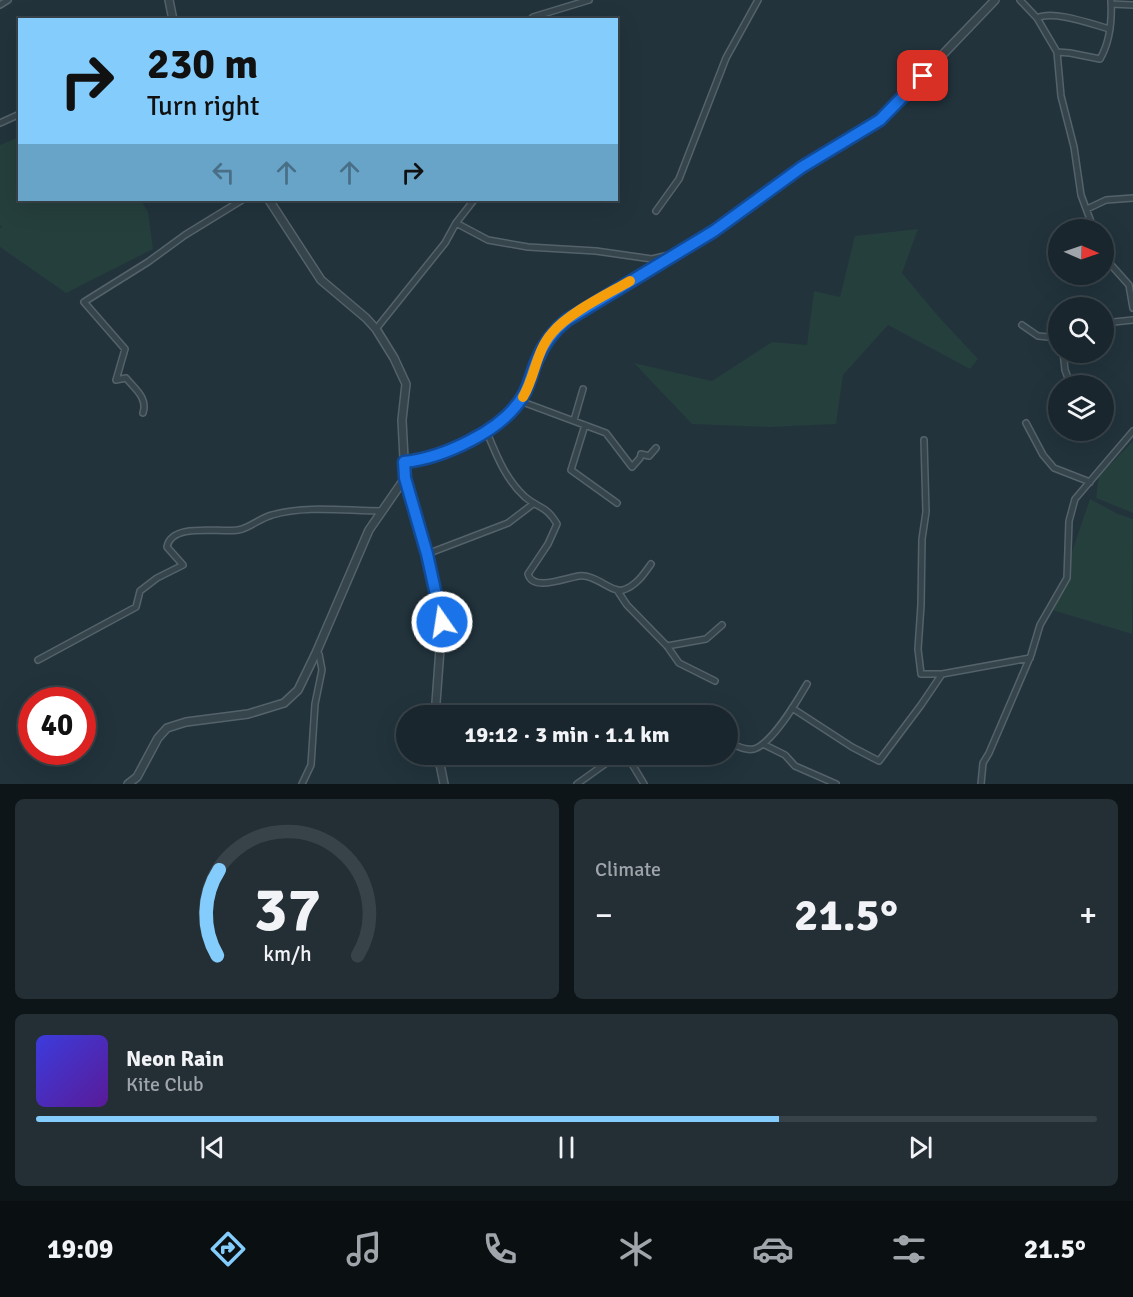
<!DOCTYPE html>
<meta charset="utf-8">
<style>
body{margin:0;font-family:Signika,sans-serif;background:#232e35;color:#f1f3f6;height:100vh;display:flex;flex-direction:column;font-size:22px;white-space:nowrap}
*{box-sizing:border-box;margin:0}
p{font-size:20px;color:#9fa5aa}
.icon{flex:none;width:33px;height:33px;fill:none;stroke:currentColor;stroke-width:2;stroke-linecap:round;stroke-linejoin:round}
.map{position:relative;height:784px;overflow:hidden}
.drawer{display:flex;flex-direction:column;gap:15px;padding:15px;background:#0e1519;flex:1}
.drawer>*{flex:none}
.banner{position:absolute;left:18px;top:18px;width:600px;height:183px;border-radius:0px;box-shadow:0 6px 24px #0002,0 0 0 2px #384349;background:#83ccfb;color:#111;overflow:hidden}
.needle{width:39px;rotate:92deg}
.controls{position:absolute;left:1048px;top:219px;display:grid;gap:12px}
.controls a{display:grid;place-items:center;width:66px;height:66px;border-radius:50%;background:#1a262d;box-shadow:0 6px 24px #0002,0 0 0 2px #384349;font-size:30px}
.speed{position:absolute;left:18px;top:687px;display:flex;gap:12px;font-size:30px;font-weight:700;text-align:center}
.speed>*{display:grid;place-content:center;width:78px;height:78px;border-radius:50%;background:#1a262d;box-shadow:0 6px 24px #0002,0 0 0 2px #384349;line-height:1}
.speed .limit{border:9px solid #d22;background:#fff;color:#111}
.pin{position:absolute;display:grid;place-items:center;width:51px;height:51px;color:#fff;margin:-26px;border-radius:12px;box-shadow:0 3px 9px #0006}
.me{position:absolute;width:66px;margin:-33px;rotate:347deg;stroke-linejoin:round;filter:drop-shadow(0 0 4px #0008)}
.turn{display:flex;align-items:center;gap:21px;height:126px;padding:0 30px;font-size:27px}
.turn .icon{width:78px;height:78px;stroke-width:2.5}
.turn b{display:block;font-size:42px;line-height:51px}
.lanes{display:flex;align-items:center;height:57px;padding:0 30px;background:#0003;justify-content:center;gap:30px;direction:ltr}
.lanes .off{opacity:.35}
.big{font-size:45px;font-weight:700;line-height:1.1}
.drawer .widget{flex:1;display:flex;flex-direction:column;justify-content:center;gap:9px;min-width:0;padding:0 21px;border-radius:9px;background:#232e35}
.drawer .dial{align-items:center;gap:0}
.dial svg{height:156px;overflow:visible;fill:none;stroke:#384349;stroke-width:7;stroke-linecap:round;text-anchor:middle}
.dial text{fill:#f1f3f6;stroke:none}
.song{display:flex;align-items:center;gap:18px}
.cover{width:72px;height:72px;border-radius:9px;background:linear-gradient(135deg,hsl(240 70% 55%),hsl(270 70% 35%))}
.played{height:6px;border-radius:3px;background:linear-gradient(90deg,#83ccfb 70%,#384349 70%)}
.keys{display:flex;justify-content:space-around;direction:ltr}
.heat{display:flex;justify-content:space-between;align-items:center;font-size:33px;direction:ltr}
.drawer .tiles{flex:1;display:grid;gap:15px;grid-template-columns:1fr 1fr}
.widget:last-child{grid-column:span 2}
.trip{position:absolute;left:396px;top:705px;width:342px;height:60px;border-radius:30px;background:#1a262d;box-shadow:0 6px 24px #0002,0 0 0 2px #384349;font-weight:700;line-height:60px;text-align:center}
.dock{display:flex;height:96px;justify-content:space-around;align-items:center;background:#0a0f12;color:#9fa5aa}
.dock .icon{width:42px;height:42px}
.dock .on{color:#83ccfb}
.dock b{font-size:27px;color:#f1f3f6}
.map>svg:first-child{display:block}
</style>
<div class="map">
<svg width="1133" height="784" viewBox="0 0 1133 784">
<rect width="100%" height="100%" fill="#22333c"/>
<!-- green -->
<path fill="#253f3c" d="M19,137l1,63h121l7,12 5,37 -87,44 -66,-46v-19l2,-1 -2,-2v-80z
M918,229l-16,44 36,43 40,43 -8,10 -82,-44 -45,50 -7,49 -67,3 -77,-3 -58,-61 78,18 60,-39 35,3 7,-54 26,6 15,-61z
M1133,441v72l-37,-15 3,-22z
M1090,499l28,15 15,5 -1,115 -80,-24z"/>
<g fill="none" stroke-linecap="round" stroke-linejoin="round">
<!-- minor casing -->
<g stroke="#54626a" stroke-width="8">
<path id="minor" d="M1020,0l17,18 20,34 4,44 13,51 7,48 13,35
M1111,4l22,1
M0,5l8,-5
M1037,18c17,-8 54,6 73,11
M530,20l3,-3 56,-17
M1057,52l13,1 30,6c10,-17 12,-39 11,-59
M0,123l20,-9
M1087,209l19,-9 27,-2
M656,211l23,-32 47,-121 32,-58
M456,223l32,17 40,7 68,4 56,8 21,-5
M1104,257l25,28 4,23
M1104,323l29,-3
M1022,325l16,11 21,2
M376,329l69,-86 11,-20 18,-23
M1063,352l2,18 6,16
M520,401l86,32 26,34 8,-9 1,-4 8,2 7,-8
M143,413c5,-15 -8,-24 -17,-35l-10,2 9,-31 -41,-47 64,-40 37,-27 57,-35
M574,420l9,-31
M1026,423l17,32 11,13 36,14
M585,425l-14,45 46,33
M486,430c10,24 19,49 39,67 14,12 21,8 32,27l-9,20 -20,30c5,18 37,4 51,2 17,-2 32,17 44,14 13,-4 21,-16 28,-26
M427,554l81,-31 25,-19
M617,590l10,15 40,41 12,17 36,18
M667,646l39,-7 16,-14
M38,660l98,-53 4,-16 17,-13 26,-13 -16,-18c4,-25 53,-14 71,-17 12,-2 22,-12 34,-15 35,-10 74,-4 110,-4
M942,674l88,-16
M792,708l60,39 27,14 42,-56 21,-31h-21l-3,-25 3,-44 1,-66 4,-27 -2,-72
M728,742c7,3 17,9 26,7 19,-6 43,-48 53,-65
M763,744l22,11 10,11 41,18
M626,754l18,30
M302,784l9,-19 4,-61 7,-34 -3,-16 -3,-1
M577,784l42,-30
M981,784l2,-21 6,-10 42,-98 9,-30 27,-47 2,-57 6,-22 58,-68"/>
</g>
<!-- tertiary casing -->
<g stroke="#54626a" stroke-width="10">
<path id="tertiary" d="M169,0l4,20
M269,200l52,80 45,38 10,11 18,29 12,26 -4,36 3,58 22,76 15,68 -7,94
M404,462c39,-4 101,-33 120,-68 6,-10 8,-23 13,-34 7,-17 16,-29 30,-40l147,-89 88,-64 78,-47 115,-120
M438,754l6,30
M128,784l9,-7 21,-39 9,-10 19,-6 62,-8 36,-11 14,-13 18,-37 53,-123 36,-52"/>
</g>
<!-- minor -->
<use href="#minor" stroke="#36444c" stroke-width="5"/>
<!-- tertiary -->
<use href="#tertiary" stroke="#36444c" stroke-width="7"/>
</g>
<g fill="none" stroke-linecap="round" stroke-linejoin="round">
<!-- route casing -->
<g stroke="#114b97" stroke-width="15">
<path id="route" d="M442,622l-15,-68 -22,-76 -1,-16c39,-4 101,-32 120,-68 6,-11 8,-23 13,-34 7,-17 16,-29 30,-40l147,-89 88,-64 78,-47 43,-44"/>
</g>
<!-- route -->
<use href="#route" stroke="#1a73e8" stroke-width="10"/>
<!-- slow -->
<path stroke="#f59e0b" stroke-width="10" d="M523,397c12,-20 13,-46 29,-64 16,-20 56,-39 78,-52"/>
</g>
</svg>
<div class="controls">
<a><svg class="needle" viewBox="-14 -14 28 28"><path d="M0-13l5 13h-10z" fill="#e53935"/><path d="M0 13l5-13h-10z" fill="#9fa5aa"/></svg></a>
<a><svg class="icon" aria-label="search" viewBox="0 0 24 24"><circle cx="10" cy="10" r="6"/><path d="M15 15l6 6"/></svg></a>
<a><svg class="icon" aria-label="layers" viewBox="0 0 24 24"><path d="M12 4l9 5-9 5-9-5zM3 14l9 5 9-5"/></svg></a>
</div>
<div class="speed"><div class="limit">40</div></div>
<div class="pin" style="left:923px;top:76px;background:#d93025"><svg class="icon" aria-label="arrive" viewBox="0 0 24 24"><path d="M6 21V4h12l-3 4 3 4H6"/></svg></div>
<svg class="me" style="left:442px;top:622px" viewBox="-20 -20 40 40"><circle r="17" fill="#1a73e8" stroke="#fff" stroke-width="3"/><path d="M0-11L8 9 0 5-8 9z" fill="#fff"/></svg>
<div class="trip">19:12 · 3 min · 1.1 km</div>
<div class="banner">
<div class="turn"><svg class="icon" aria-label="right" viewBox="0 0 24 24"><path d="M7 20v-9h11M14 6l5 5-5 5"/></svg><div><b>230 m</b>Turn right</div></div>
<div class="lanes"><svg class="icon off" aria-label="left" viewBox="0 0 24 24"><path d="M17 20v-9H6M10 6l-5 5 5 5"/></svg><svg class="icon off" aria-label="ahead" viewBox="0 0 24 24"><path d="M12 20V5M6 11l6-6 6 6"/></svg><svg class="icon off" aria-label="ahead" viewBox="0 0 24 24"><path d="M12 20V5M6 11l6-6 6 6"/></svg><svg class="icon" aria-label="right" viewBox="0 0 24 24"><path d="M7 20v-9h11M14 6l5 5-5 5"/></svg></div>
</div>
</div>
<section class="drawer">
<div class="tiles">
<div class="widget dial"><svg viewBox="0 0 100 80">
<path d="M14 69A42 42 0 1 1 86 69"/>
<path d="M14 69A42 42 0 0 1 15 25" stroke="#83ccfb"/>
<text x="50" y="56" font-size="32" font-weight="700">37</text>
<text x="50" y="72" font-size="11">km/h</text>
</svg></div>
<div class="widget"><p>Climate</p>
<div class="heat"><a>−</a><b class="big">21.5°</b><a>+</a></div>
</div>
<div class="widget">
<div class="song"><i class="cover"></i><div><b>Neon Rain</b><p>Kite Club</p></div></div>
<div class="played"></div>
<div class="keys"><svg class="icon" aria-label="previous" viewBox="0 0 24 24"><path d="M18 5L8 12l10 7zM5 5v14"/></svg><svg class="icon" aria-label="pause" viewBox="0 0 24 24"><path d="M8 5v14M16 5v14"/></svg><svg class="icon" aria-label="next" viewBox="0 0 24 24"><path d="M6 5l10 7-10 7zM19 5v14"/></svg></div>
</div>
</div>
</section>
<nav class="dock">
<b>19:09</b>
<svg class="icon on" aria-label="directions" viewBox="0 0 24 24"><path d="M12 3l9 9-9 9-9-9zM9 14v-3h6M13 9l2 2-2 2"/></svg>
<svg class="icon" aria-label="music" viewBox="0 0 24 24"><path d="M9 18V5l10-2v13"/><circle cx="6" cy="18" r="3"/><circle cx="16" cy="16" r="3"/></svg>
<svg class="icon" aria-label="phone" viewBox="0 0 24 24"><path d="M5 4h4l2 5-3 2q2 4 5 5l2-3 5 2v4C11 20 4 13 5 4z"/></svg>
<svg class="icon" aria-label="climate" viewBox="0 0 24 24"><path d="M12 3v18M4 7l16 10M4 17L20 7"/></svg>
<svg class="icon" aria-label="car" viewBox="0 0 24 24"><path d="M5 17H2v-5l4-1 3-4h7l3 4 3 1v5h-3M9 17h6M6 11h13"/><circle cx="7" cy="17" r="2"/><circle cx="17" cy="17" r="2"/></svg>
<svg class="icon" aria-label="filters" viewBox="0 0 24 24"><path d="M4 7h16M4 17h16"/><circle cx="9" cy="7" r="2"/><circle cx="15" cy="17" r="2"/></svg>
<b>21.5°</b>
</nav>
